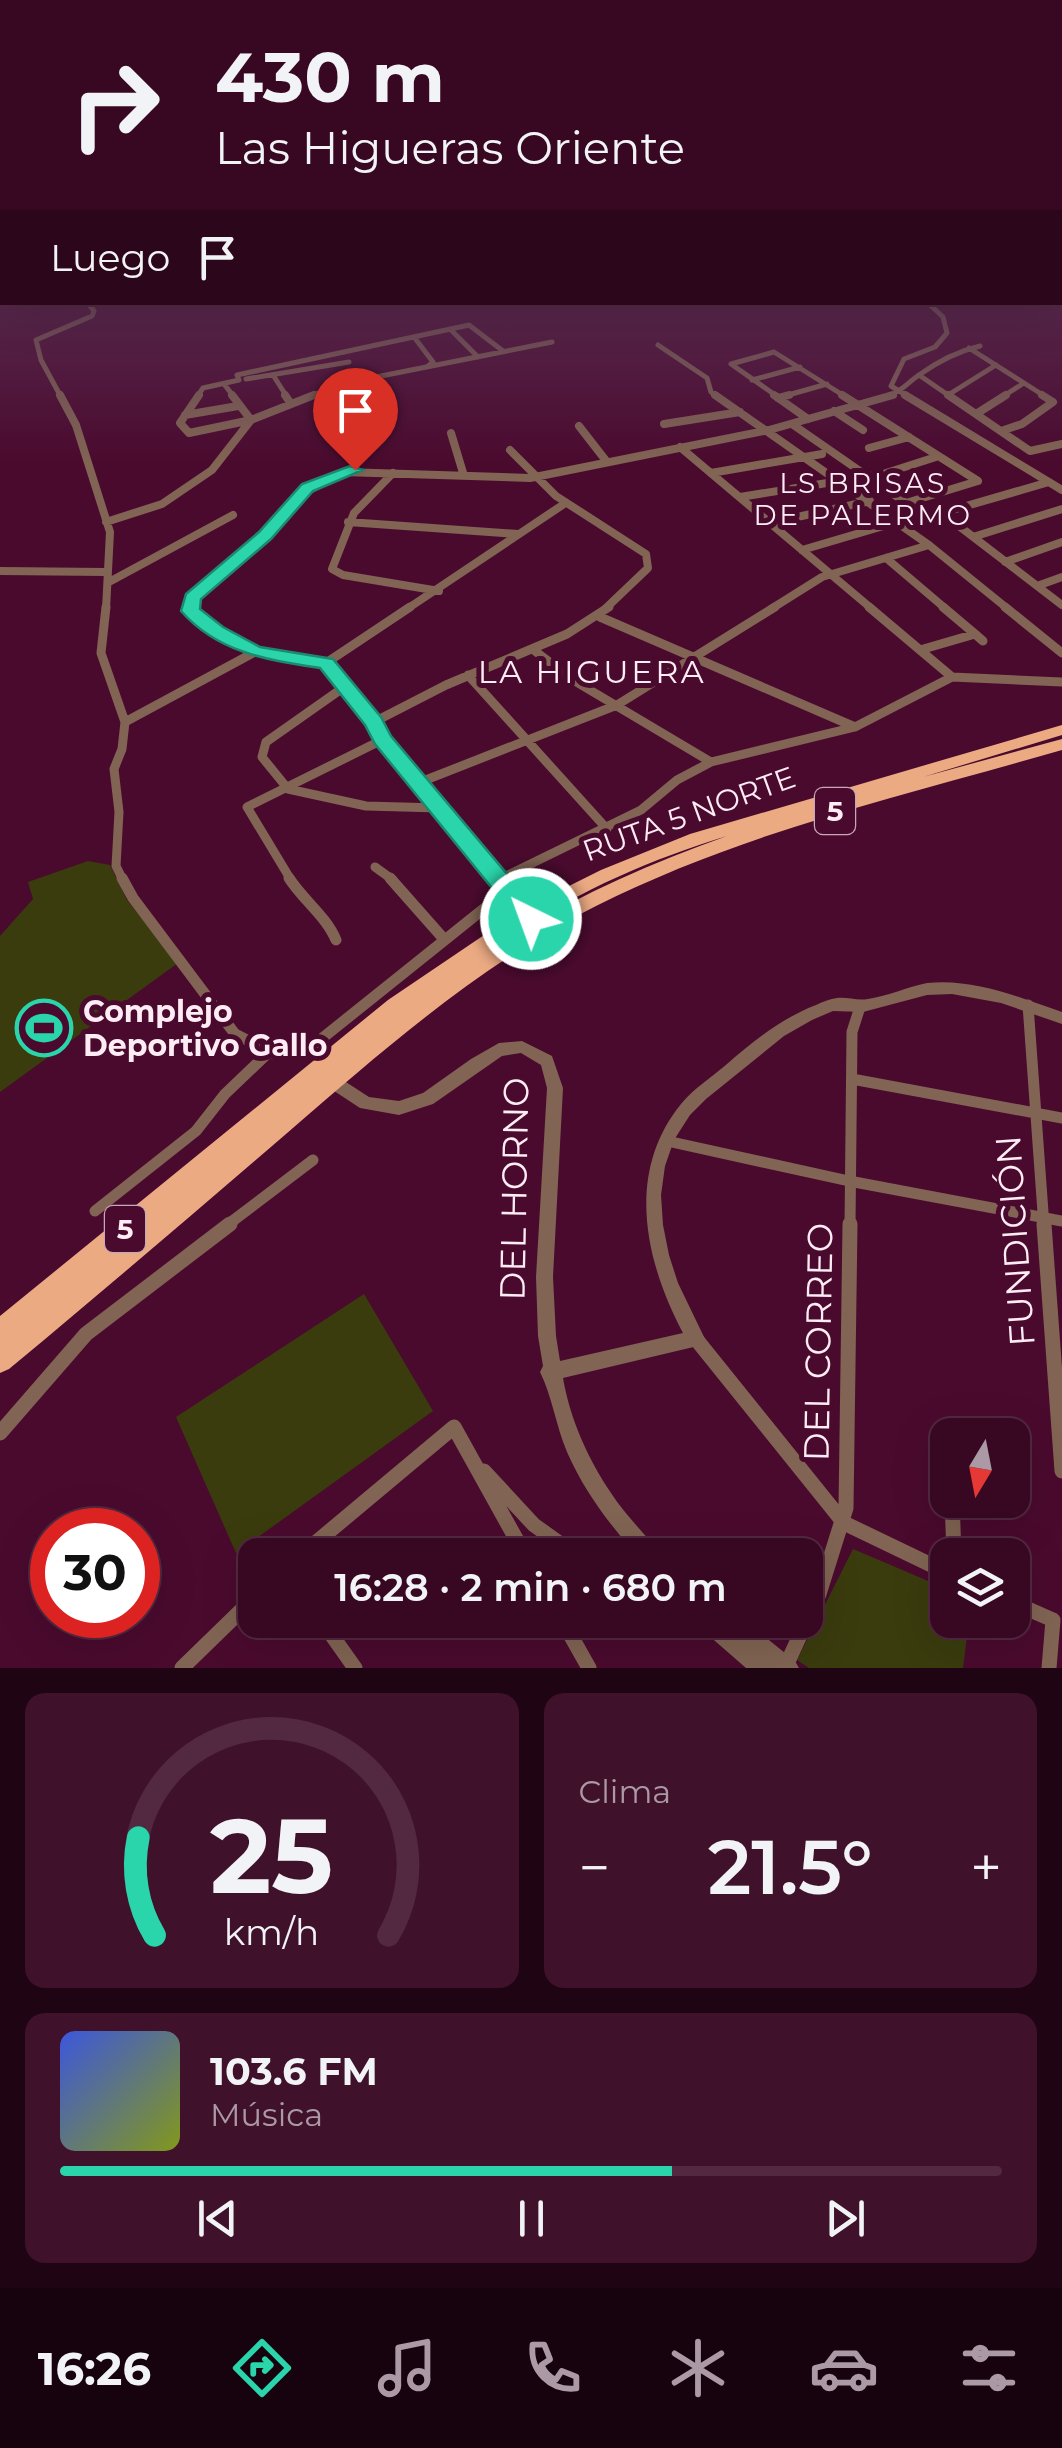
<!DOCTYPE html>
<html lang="es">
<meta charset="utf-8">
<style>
body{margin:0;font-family:Montserrat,sans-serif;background:#3f112a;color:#f1f3f6;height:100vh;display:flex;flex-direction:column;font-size:38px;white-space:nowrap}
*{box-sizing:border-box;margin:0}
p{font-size:32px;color:#ab9aa5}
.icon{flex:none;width:55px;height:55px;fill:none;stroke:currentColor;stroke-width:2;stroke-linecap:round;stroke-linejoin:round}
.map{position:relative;height:1668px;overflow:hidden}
.panel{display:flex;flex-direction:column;gap:25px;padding:25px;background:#1f0413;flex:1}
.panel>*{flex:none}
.guide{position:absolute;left:0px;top:0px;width:1062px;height:305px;box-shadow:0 10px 40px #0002,0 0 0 2px #522940;background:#380822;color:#f1f3f6;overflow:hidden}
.needle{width:65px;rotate:190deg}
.fabs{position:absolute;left:930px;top:1418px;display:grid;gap:20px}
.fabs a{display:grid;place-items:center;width:100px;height:100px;border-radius:20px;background:#380822;box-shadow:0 10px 40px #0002,0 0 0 2px #522940;font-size:50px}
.speed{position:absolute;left:30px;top:1508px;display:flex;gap:20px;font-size:50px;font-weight:700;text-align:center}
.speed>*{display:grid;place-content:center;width:130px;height:130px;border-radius:50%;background:#380822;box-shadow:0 10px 40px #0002,0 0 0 2px #522940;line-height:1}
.speed .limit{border:15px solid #d22;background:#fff;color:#111}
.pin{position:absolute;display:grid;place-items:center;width:85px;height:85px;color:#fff;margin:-102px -42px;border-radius:50% 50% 50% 0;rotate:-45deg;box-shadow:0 0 10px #0007}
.pin .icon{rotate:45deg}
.me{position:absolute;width:110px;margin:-55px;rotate:318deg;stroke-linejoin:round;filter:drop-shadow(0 0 8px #0008)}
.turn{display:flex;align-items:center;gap:35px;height:210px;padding:0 50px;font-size:45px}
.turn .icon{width:130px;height:130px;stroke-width:2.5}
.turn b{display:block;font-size:70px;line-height:85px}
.then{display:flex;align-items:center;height:95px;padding:0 50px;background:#0003;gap:20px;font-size:38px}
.big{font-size:75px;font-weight:600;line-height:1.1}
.panel .tile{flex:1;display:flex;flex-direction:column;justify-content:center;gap:15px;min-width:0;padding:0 35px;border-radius:20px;background:#3f112a}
.panel .dial{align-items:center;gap:0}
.dial svg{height:260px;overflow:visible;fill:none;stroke:#522940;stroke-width:7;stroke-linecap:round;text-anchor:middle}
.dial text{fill:#f1f3f6;stroke:none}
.song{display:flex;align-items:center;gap:30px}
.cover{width:120px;height:120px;border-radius:15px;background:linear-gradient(135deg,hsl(230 70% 55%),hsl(70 70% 35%))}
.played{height:10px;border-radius:5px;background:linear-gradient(90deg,#2ad5ac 65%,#522940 65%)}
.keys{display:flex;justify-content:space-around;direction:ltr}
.heat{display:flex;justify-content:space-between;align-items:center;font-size:55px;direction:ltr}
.panel .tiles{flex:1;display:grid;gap:25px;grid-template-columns:1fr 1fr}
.tile:last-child{grid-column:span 2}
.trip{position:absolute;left:238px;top:1538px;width:585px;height:100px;border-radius:20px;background:#380822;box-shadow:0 10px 40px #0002,0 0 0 2px #522940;font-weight:600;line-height:100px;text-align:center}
.menu{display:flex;height:160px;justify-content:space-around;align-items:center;background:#16030e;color:#ab9aa5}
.menu .icon{width:70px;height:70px}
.menu .active{color:#2ad5ac}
.menu b{font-size:45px;color:#f1f3f6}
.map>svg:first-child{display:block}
</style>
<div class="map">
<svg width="1062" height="1668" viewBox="0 0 1062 1668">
<rect width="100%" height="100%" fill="#4a0a2e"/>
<!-- green -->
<path fill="#3a3c0e" d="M88,861l22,4 17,35 51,63 -178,129v-156l33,-37 -5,-17z
M364,1294l69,117 -197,142 -60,-136z
M853,1549l94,40 1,31h21l-6,48h-154l-12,-8z"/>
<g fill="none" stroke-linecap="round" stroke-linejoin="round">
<!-- minor-far4 -->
<path stroke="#816453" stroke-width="5" d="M450,329l28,28
M414,337l19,25 -5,4
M658,345l49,33 4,14 7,5
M969,348l77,49
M273,375l14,22
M919,375l32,22
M246,379l103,-17
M752,380l48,-13
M224,384l10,13
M948,395l48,-30
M61,397l-20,-37 -5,-20 56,-24 2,-5 -7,-9
M197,397l6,-9 36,-8 -2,-5 232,-50 34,26
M306,397l45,-15 201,-40
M778,397l-47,-33 43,-12 72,45
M781,397l46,-13
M884,397c16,-4 22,-13 35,-22 18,-13 40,-24 61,-29
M909,397l-18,-11 13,-27 31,-12 12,-14 -4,-16 -16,-15
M1002,397l22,-14"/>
<!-- minor-far3 -->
<path stroke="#816453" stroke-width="8" d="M60,395l16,30 34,107 -4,77
M199,395l-19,28 9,10 62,-13 -19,-25
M285,395l6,9
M715,395l214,150 79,64
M774,395l34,24
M905,395l157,95
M948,395l82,56 32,-7
M778,398l11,-3
M834,411l29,19
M976,414l30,-19
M185,415l53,-9
M664,424l76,-12
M792,424l114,79 72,-22 -136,-86
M579,426l28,36
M1001,431l21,-7 31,-22 -11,-7
M451,433l13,43
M680,447l192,162
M869,448l40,-11
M510,450l46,46 90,58 2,14 -43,41
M393,473l-39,40 -22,56 11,6 96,16
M711,473l111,-19
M740,497l143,-23 56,-18
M942,513l120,92
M942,513l107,-31
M106,522l56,-18 50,-34 39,-50 63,-25
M348,522l170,12
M770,523l100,-22
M973,537l89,-28
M802,550l95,-28
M886,558l60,51
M1005,562l57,-20
M0,571l106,1
M109,582l124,-67
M1037,586l25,-9
M191,609l1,-12 73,-62 41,-43 37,-20 187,6 239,-48 124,-35
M407,609l157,-105
M771,609l51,-32 107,-32"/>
<!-- minor-far2 -->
<path stroke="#816453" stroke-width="9" d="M106,607l-5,46 24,69 -3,27 -8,20 5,43 -3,54 7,14
M190,607l5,9 60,36 71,11 21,22 35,55 117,140
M869,607l83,70
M943,607l32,27
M1005,607l57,46
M600,617l255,110
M920,650l55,-16 8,7
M535,651l38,29 138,82
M326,663l84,-56
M468,675l139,154
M347,685l-81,57 -4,15 26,32 78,17 73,2
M125,722l130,-70
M374,722l72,-37 121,-51 42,-27
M418,783l199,-78 158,-98
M375,867l18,13
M291,880l-44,-73 135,-67
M498,880l143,-70 36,-30 34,-18 144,-35 97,-50 110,5"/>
<!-- minor-far1 -->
<path stroke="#816453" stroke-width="11" d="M122,878l11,20 102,136 39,20 22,-1 19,-9 191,-153
M289,878c14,22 37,38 47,62
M390,878l53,60
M497,878l35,41
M496,881l7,-3
M1028,1005l16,221
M852,1079l210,39
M667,1141l182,40 213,40
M95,1211l101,-80 29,-37 43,-41
M226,1226l87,-66
M850,1226l2,-194 8,-25"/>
<!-- minor -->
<path stroke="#816453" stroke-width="15" d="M1044,1224l18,247
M696,1339l148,184 104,50
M0,1433l86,-99 144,-110
M484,1471l50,54 42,30
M952,1500l2,55
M301,1555l153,-128 71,128
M1012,1602l41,18
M321,1620l34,48
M562,1620l27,48
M182,1668l73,-71
M785,1668l34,-74 27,-86 4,-284
M1049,1668l4,-48"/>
<!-- tertiary -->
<path fill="#816453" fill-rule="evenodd" d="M927,983c46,-5 92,14 135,29v12l-61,-21 -49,-9 -25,1 -64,17 -30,-1 -21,9 -28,16 -78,63 -16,16 -16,25 -9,26 -4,29 2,30 6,30 9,28 27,56 -3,6 -139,33c7,41 25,81 48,115 13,20 30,37 45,55l3,7h-23c-27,-32 -52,-64 -69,-103 -11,-26 -15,-56 -27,-80l3,-6 -5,-30 -2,-59 11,-189 -6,-23 -20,-12 -19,3 -69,48 -34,11 -39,-7 -38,-25 -3,-5 3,-5 5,-2 5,2 37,24 30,4 24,-8 48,-34 28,-16 23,-2 30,15 11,32 -10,189 3,59 4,25 123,-28c-38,-72 -58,-160 -2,-229 13,-16 31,-27 46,-40 26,-23 55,-46 89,-59 6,-3 14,-6 21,-7 11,-1 20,3 31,1 20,-3 39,-12 59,-16z
M696,1620h48l51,41 4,7h-53l-47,-41z"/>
<!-- trunk -->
<path fill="#ecaa83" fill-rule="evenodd" d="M1062,725v10l-139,42 139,-38v11c-157,45 -319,82 -466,156 -115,58 -213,144 -310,228 -80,69 -161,138 -242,206l-35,29 -9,4v-57l388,-316 133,-90 80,-40 89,-36zM727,836c-73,26 -144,57 -210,97 62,-43 138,-75 210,-97z"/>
</g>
<!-- sky -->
<linearGradient id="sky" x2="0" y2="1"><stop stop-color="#290619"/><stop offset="0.5" stop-color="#5a3357"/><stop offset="1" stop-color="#5a3357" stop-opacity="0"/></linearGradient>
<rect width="1062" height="464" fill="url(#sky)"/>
<!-- route -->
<path fill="#2ad5ac" stroke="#1b8a70" stroke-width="2.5" d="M350,466l13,4 -50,21 -42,48 -70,60 -1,10 23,18 37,20 73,12 48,58 10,19 148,176 4,7 -4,6h-17l-147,-181 -10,-19 -45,-57c-52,-8 -102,-15 -139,-57l5,-17 73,-62 43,-48z"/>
<!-- icons -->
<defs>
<g id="stadium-ring" transform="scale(2.875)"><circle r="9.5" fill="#4a0a2e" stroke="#2ad5ac" stroke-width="1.5"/><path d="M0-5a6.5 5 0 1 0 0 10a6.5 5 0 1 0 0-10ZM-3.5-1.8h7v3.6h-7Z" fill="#2ad5ac"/></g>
</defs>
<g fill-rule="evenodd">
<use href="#stadium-ring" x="44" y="1028"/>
</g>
<g text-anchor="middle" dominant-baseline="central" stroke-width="10" stroke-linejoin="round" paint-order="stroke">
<!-- far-neighbourhood labels -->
<g font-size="28" letter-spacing="2.5" fill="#fdecf3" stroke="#4a0a2e">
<text x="863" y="483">LS BRISAS<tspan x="863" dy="32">DE PALERMO</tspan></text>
</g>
<!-- shield labels -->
<g fill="#4a0a2e" stroke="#c7a8b8" stroke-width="2.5">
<rect x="815" y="788" width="40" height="46" rx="8"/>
<rect x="105" y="1206" width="40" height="46" rx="8"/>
</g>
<g font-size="28" font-weight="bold" fill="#fdecf3">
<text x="835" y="811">5</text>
<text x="125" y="1229">5</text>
</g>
<!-- street labels -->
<g font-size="30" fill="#fdecf3" stroke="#4a0a2e">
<text transform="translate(689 814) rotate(-20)">RUTA 5 NORTE</text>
</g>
<!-- poi labels -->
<g font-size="30" font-weight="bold" fill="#fdecf3" stroke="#4a0a2e" text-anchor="start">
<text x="83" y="1011">Complejo<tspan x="83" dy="34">Deportivo Gallo</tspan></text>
</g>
<!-- neighbourhood labels -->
<g font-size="32" letter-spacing="2.5" fill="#fdecf3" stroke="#4a0a2e">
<text x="592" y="671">LA HIGUERA</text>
</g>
<!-- near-street labels -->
<g font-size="35" fill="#fdecf3" stroke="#4a0a2e">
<text transform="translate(514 1189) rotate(-89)">DEL HORNO</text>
<text transform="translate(1015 1241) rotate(-94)">FUNDICIÓN</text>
<text transform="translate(818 1342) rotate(-89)">DEL CORREO</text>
</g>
</g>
</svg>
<div class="fabs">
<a><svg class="needle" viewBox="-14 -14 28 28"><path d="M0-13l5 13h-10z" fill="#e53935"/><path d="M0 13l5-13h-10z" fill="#ab9aa5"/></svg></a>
<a><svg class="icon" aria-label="layers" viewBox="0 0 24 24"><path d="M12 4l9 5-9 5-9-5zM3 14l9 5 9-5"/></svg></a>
</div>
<div class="speed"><div class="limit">30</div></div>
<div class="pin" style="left:355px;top:470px;background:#d93025"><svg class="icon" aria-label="arrive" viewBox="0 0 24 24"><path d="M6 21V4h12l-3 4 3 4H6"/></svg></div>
<svg class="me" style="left:531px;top:919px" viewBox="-20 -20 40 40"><circle r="17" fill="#2ad5ac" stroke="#fff" stroke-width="3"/><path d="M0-11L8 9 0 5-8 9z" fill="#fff"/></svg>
<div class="trip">16:28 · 2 min · 680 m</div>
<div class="guide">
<div class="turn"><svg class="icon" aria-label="right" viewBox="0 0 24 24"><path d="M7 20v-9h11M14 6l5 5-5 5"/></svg><div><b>430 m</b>Las Higueras Oriente</div></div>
<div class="then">Luego<svg class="icon" aria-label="arrive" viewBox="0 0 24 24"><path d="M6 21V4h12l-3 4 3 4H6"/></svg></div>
</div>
</div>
<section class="panel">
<div class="tiles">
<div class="tile dial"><svg viewBox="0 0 100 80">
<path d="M14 69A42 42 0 1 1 86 69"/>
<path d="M14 69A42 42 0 0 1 9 39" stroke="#2ad5ac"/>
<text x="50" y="56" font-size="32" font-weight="700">25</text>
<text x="50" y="72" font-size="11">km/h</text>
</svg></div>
<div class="tile"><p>Clima</p>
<div class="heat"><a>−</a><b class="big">21.5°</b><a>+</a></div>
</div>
<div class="tile">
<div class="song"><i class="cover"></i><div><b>103.6 FM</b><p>Música</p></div></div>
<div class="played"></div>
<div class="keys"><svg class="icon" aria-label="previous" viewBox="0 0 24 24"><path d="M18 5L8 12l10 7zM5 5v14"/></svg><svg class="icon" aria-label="pause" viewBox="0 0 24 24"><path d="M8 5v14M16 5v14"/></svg><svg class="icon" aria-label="next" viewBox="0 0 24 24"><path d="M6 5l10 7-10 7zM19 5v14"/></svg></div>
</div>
</div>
</section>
<nav class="menu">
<b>16:26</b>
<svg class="icon active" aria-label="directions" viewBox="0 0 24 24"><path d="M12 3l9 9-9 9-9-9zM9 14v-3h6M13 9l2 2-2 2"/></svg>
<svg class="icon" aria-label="music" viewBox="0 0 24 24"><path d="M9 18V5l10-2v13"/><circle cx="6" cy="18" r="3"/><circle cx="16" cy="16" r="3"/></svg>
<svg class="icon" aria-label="phone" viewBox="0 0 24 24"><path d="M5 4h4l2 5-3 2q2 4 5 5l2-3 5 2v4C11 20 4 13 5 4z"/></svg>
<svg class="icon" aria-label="climate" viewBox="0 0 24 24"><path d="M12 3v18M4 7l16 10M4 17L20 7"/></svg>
<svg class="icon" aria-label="car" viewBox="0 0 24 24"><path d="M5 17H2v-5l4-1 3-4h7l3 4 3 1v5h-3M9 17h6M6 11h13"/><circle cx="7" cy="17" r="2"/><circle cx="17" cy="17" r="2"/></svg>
<svg class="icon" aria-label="filters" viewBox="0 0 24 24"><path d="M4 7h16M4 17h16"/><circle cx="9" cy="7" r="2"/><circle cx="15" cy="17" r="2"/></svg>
</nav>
